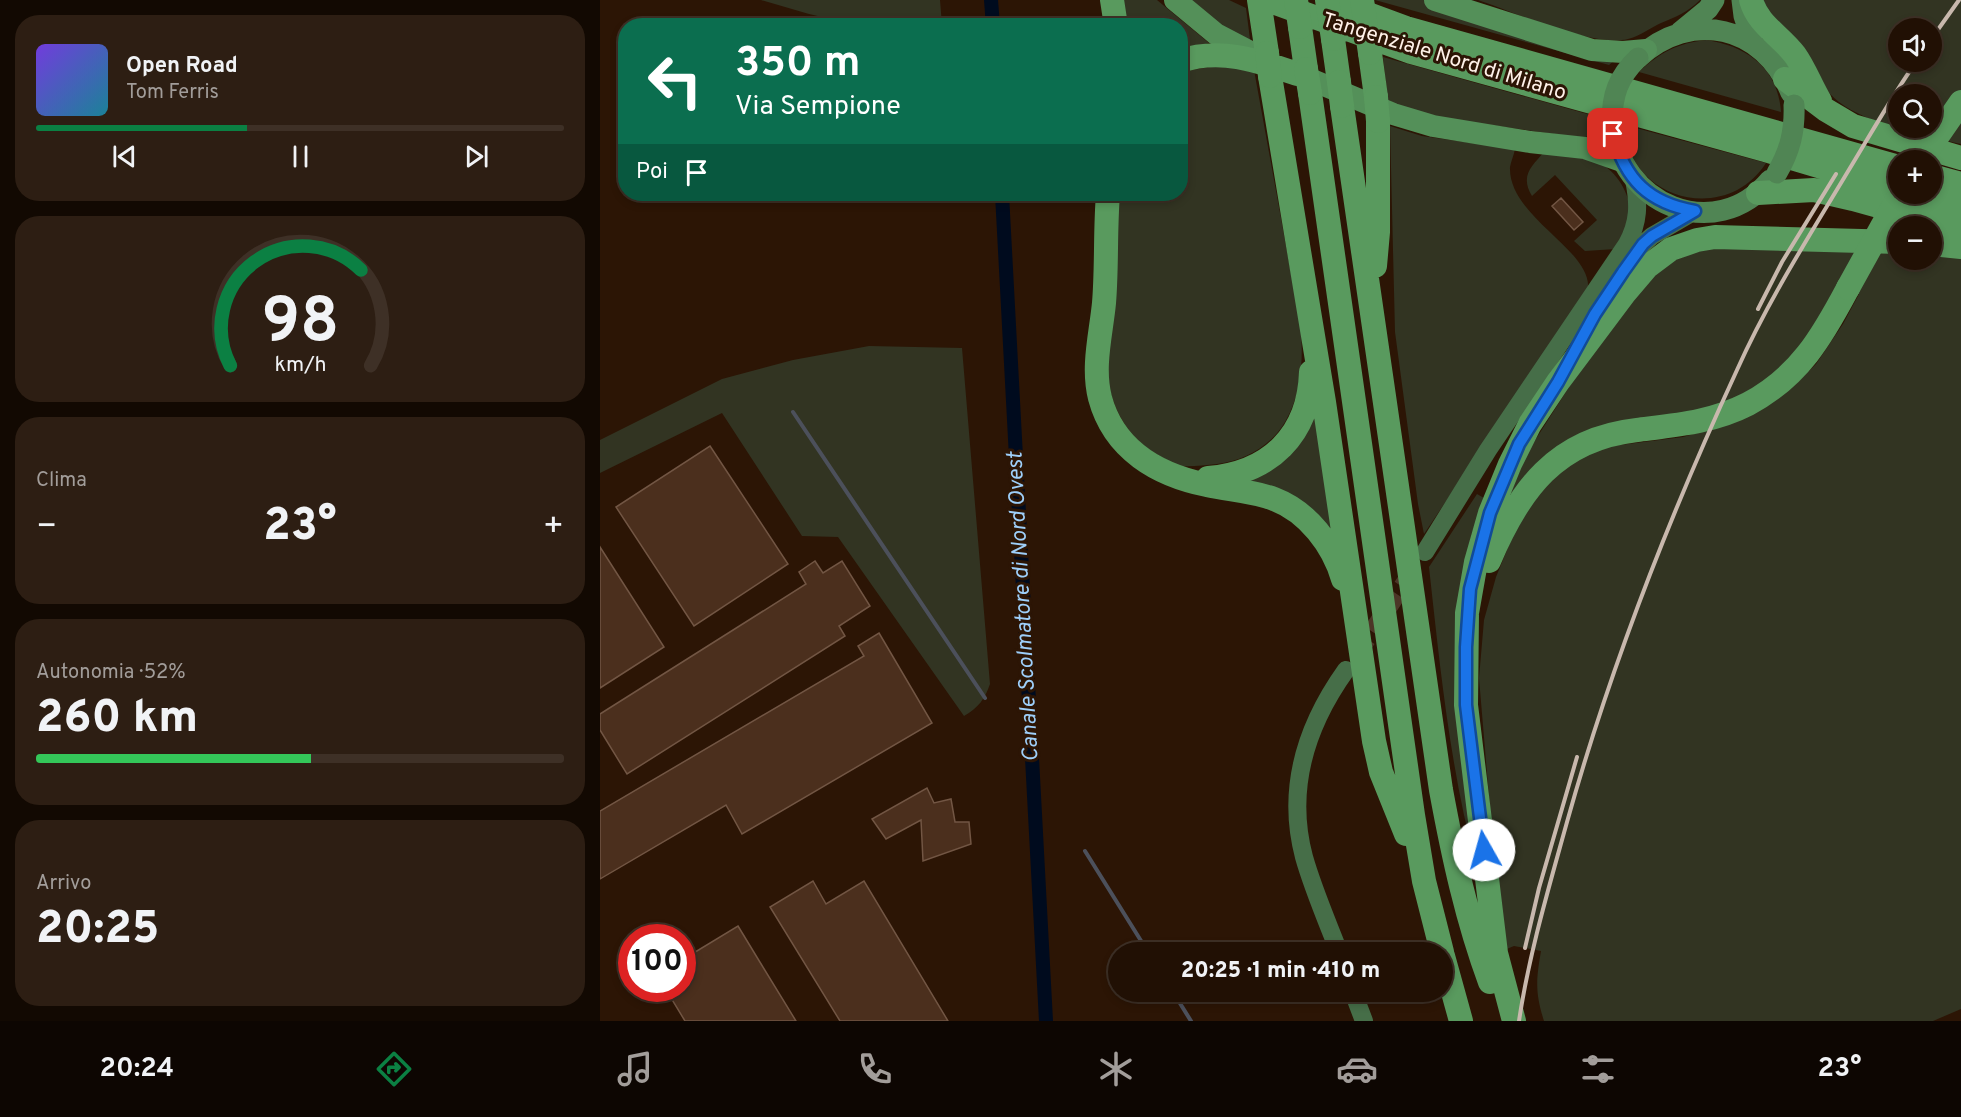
<!DOCTYPE html>
<html lang="it">
<meta charset="utf-8">
<style>
body{margin:0;font-family:Overpass,sans-serif;background:#2d1e13;color:#f1f3f6;height:100vh;display:flex;flex-direction:column;font-size:22px;white-space:nowrap}
*{box-sizing:border-box;margin:0}
p{font-size:20px;color:#a29d9a}
.icon{flex:none;width:33px;height:33px;fill:none;stroke:currentColor;stroke-width:2;stroke-linecap:round;stroke-linejoin:round}
.map{position:relative;flex:1;overflow:hidden}
.sheet{display:flex;flex-direction:column;gap:15px;padding:15px;background:#120902;width:600px}
.sheet>*{flex:none}
.top-card{position:absolute;left:18px;top:18px;width:570px;height:183px;border-radius:24px;box-shadow:0 3px 9px #0003,0 0 0 2px #3e3026;background:#0b6e4f;color:#fff;overflow:hidden}
.fabs{position:absolute;left:1288px;top:18px;display:grid;gap:12px}
.fabs a{display:grid;place-items:center;width:54px;height:54px;border-radius:50%;background:#211004;box-shadow:0 3px 9px #0003,0 0 0 2px #3e3026;font-size:30px}
.speed{position:absolute;left:18px;top:924px;display:flex;gap:12px;font-size:30px;font-weight:700;text-align:center}
.speed>*{display:grid;place-content:center;width:78px;height:78px;border-radius:50%;background:#211004;box-shadow:0 3px 9px #0003,0 0 0 2px #3e3026;line-height:1}
.speed .limit{border:9px solid #d22;background:#fff;color:#111}
.pin{position:absolute;display:grid;place-items:center;width:51px;height:51px;color:#fff;margin:-26px;border-radius:12px;box-shadow:0 3px 9px #0006}
.me{position:absolute;width:66px;margin:-33px;rotate:353deg;stroke-linejoin:round;filter:drop-shadow(0 0 4px #0008)}
.turn{display:flex;align-items:center;gap:21px;height:126px;padding:0 18px;font-size:27px}
.turn .icon{width:78px;height:78px;stroke-width:2.5}
.turn b{display:block;font-size:42px;line-height:51px}
.then{display:flex;align-items:center;height:57px;padding:0 18px;background:#0003;gap:12px;font-size:22px}
.big{font-size:45px;font-weight:800;line-height:1.1}
.sheet .tile{flex:1;display:flex;flex-direction:column;justify-content:center;gap:9px;min-width:0;padding:0 21px;border-radius:24px;background:#2d1e13}
.sheet .dial{align-items:center;gap:0}
.dial svg{height:156px;overflow:visible;fill:none;stroke:#3e3026;stroke-width:7;stroke-linecap:round;text-anchor:middle}
.dial text{fill:#f1f3f6;stroke:none}
.song{display:flex;align-items:center;gap:18px}
.cover{width:72px;height:72px;border-radius:9px;background:linear-gradient(135deg,hsl(260 70% 55%),hsl(190 70% 35%))}
.played{height:6px;border-radius:3px;background:linear-gradient(90deg,#0b8043 40%,#3e3026 40%)}
.keys{display:flex;justify-content:space-around;direction:ltr}
.heat{display:flex;justify-content:space-between;align-items:center;font-size:33px;direction:ltr}
.charge{height:9px;border-radius:4px;background:linear-gradient(90deg,#34c759 52%,#3e3026 0)}
.trip{position:absolute;left:508px;top:942px;width:345px;height:60px;border-radius:30px;background:#211004;box-shadow:0 3px 9px #0003,0 0 0 2px #3e3026;font-weight:800;line-height:60px;text-align:center}
.tab-bar{display:flex;height:96px;justify-content:space-around;align-items:center;background:#0d0602;color:#a29d9a}
.tab-bar .icon{width:42px;height:42px}
.tab-bar .current{color:#0b8043}
.tab-bar b{font-size:27px;color:#f1f3f6}
main{display:flex;flex:1;min-height:0}
.map>svg:first-child{display:block}
</style>
<main>
<section class="sheet">
<div class="tile">
<div class="song"><i class="cover"></i><div><b>Open Road</b><p>Tom Ferris</p></div></div>
<div class="played"></div>
<div class="keys"><svg class="icon" aria-label="previous" viewBox="0 0 24 24"><path d="M18 5L8 12l10 7zM5 5v14"/></svg><svg class="icon" aria-label="pause" viewBox="0 0 24 24"><path d="M8 5v14M16 5v14"/></svg><svg class="icon" aria-label="next" viewBox="0 0 24 24"><path d="M6 5l10 7-10 7zM19 5v14"/></svg></div>
</div>
<div class="tile dial"><svg viewBox="0 0 100 80">
<path d="M14 69A42 42 0 1 1 86 69"/>
<path d="M14 69A42 42 0 0 1 81 20" stroke="#0b8043"/>
<text x="50" y="56" font-size="32" font-weight="700">98</text>
<text x="50" y="72" font-size="11">km/h</text>
</svg></div>
<div class="tile"><p>Clima</p>
<div class="heat"><a>−</a><b class="big">23°</b><a>+</a></div>
</div>
<div class="tile"><p>Autonomia · 52%</p><b class="big">260 km</b><div class="charge"></div></div>
<div class="tile"><p>Arrivo</p><b class="big">20:25</b></div>
</section>
<div class="map">
<svg width="1361" height="1021" viewBox="0 0 1361 1021">
<rect width="100%" height="100%" fill="#2c1505"/>
<!-- green -->
<path fill="#323422" fill-rule="evenodd" d="M161,0h179l2,25h-85l-48,-11z
M520,0h37l52,43 -28,8 -1,-25 -56,-1z
M584,0h45l17,8 5,39z
M775,0h52l190,58 -8,7z
M878,0h222c-12,12 -24,17 -39,23 -11,5 -21,13 -33,16 -35,9 -114,-27 -150,-39z
M1161,0h200v144c-35,-8 -94,-20 -122,-42 -13,-10 -22,-25 -32,-38 -16,-21 -33,-42 -46,-64zM1299,28h33v34h-33zM1299,94h33v34h-33z
M1106,40c41,6 72,28 75,72l-142,-40c20,-19 39,-29 67,-32z
M783,57l215,60c1,11 -4,17 -15,21l-127,-18 -35,-7 -33,-11z
M621,65l33,5 47,258c2,33 1,65 -16,94 -14,24 -41,39 -68,42 -12,1 -25,3 -37,2 -7,-1 -14,-7 -20,-10 -32,-17 -48,-47 -53,-81l12,-181h61l1,-122z
M1025,125l141,38c-40,63 -139,37 -141,-38z
M790,126l32,10 93,13c-1,6 -4,12 -5,18 -2,50 82,82 78,122l-164,245 -6,-30 -23,-172z
M944,152c18,3 39,3 56,11 17,9 31,32 30,51 0,12 -9,24 -14,35l-31,2 -11,-10 23,-21 -42,-45 -23,21c-12,-20 -1,-29 12,-44z
M1096,249h203v11h33v-9l29,5v753l-28,12h-389c-9,-28 -8,-41 -3,-70l-27,-5 -12,5 -23,-273 5,-58 12,-43 22,-54 27,-37 27,-23 32,-16 79,-10 40,-11 72,-41 21,-21 27,-40 16,-30 -20,-9 -49,78 -51,37 -193,56 -20,19 -20,29 21,-51 86,-135 52,-55z
M269,346l93,2 28,336c-5,15 -12,24 -26,32l-126,-179 -36,-1 -80,-123 -122,60v-33l122,-61 71,-19z
M715,403l19,130 -95,-54z
M877,494l7,4 -12,35 -9,37 13,295c-26,-97 -36,-198 -47,-298z"/>
<g fill="none" stroke-linecap="round" stroke-linejoin="round">
<!-- stream -->
<path stroke="#4c505b" stroke-width="4" d="M193,412l192,286
M485,851l63,101
M573,992l18,29"/>
<!-- canal -->
<path stroke="#000b1e" stroke-width="14" d="M391,0l2,26
M402,194l44,827"/>
</g>
<!-- building -->
<path fill="#4b2f1d" stroke="#725644" stroke-width="1.5" d="M961,198l22,24 -9,8 -22,-24z
M110,446l78,118 -94,62 -78,-119z
M0,547l64,100 -64,41z
M215,561l8,12 19,-12 28,45 -31,20 6,10 -218,138 -27,-44v-16l206,-130 -7,-12z
M279,633l53,90 -190,111 -16,-29 -126,74v-68l264,-155 -6,-10z
M327,788l7,15 17,-4 4,23h14l2,22 -48,17 -2,-41 -35,19 -14,-20z
M213,881l13,23 38,-23 84,140h-108l-70,-114z
M138,926l17,28 41,67h-111l-20,-33h17v-28z"/>
<g fill="none" stroke-linecap="round" stroke-linejoin="round">
<!-- secondary-tunnel -->
<path stroke="#4c3627" stroke-width="18" stroke-dasharray="18 9" stroke-linecap="butt" d="M757,654l57,-85"/>
<!-- secondary -->
<path stroke="#466e48" stroke-width="18" d="M1017,281l26,-37 9,-8 43,-25
M825,552l63,-102 139,-206c12,-22 12,-40 7,-64
M739,952c-12,-31 -26,-63 -35,-95 -18,-68 2,-131 42,-187
M753,992l11,29"/>
<!-- primary -->
<path stroke="#508554" stroke-width="21" d="M1142,0l2,16 9,27
M1080,32l28,-23 6,-9
M1038,58c53,-49 126,-33 153,35
M1012,122c6,82 103,124 158,58"/>
<!-- trunk -->
<path stroke="#549059" stroke-width="22" d="M575,0l41,34 44,23
M835,0l157,50 31,2 23,-2
M693,72l100,42 40,12 97,16 55,6 37,13"/>
<!-- motorway -->
<path stroke="#599a5e" stroke-width="24" d="M512,0l4,26
M659,0l8,53
M667,0l144,52 354,98 134,40
M730,0l76,28 493,139
M1151,0c7,25 29,35 44,55 10,14 16,31 25,46
M700,27l6,42
M733,39l6,43
M770,53l6,44
M580,61c41,-14 79,0 117,13
M670,76l54,326 50,339 7,31 25,62
M1185,79l41,31 27,16 108,32
M710,93l103,722 11,66 18,71
M742,106l99,684c12,65 26,130 49,192
M1332,176l29,8
M1158,193l56,-3 39,9 108,30
M508,194c-3,36 -1,73 -4,109 -3,31 -12,64 -4,95 14,52 58,77 107,87 22,5 46,6 67,14 34,13 59,46 69,80
M1313,194l48,13
M1332,244l29,3
M775,266l3,-34v-111
M608,478c62,-5 101,-43 103,-106
M889,561c30,-71 67,-122 148,-131 39,-5 76,-8 111,-26 51,-27 74,-67 100,-116
M843,956l18,65
M914,1021l-18,-68 -30,-248 1,-92 9,-51 14,-49 20,-49 20,-40 28,-42 66,-88 23,-27 24,-18 26,-9 18,-3 184,5"/>
<!-- rail -->
<path stroke="#c8b8ad" stroke-width="4" d="M1332,38l27,-38
M1158,309l24,-47 54,-88
M925,948l14,-60 38,-131
M919,1021c10,-67 30,-134 48,-199 43,-154 103,-307 170,-452 30,-67 69,-129 107,-192 24,-39 46,-79 72,-116"/>
<!-- primary-bridge -->
<path stroke="#508554" stroke-width="21" d="M1012,122c0,-27 6,-45 26,-64
M1177,173c13,-22 18,-42 17,-68"/>
<!-- motorway-bridge -->
<path stroke="#599a5e" stroke-width="24" d="M696,0l4,27
M727,0l6,39
M762,0l8,53
M667,53l3,23
M706,69l4,24
M739,82l3,24
M776,97l2,24
M1321,160l40,-58
M1248,288l52,-94"/>
</g>
<g fill="none" stroke-linecap="round" stroke-linejoin="round">
<!-- route casing -->
<g stroke="#114b97" stroke-width="15">
<path id="route" d="M884,850l-18,-145v-58l4,-58 20,-76 29,-69 39,-62 37,-68 28,-42 20,-28 9,-8 43,-25c-46,-8 -70,-31 -82,-77"/>
</g>
<!-- route -->
<use href="#route" stroke="#1a73e8" stroke-width="10"/>
</g>
<g text-anchor="middle" dominant-baseline="central" stroke-width="6" stroke-linejoin="round" paint-order="stroke">
<!-- street labels -->
<g font-size="21" fill="#fff1e8" stroke="#2c1505">
<text transform="translate(844 57) rotate(17)">Tangenziale Nord di Milano</text>
</g>
<!-- water labels -->
<g font-size="22" font-style="italic" fill="#9ecffa" stroke="#2c1505">
<text transform="translate(424 607) rotate(-93)">Canale Scolmatore di Nord Ovest</text>
</g>
</g>
</svg>
<div class="fabs">
<a><svg class="icon" aria-label="sound" viewBox="0 0 24 24"><path d="M4 9h4l5-4v14l-5-4H4zM17 9q2 3 0 6"/></svg></a>
<a><svg class="icon" aria-label="search" viewBox="0 0 24 24"><circle cx="10" cy="10" r="6"/><path d="M15 15l6 6"/></svg></a>
<a>+</a>
<a>−</a>
</div>
<div class="speed"><div class="limit">100</div></div>
<div class="pin" style="left:1013px;top:134px;background:#d93025"><svg class="icon" aria-label="arrive" viewBox="0 0 24 24"><path d="M6 21V4h12l-3 4 3 4H6"/></svg></div>
<svg class="me" style="left:884px;top:850px" viewBox="-20 -20 40 40"><circle r="19" fill="#fff"/><path d="M0-13L10 11 0 6-10 11z" fill="#1a73e8"/></svg>
<div class="trip">20:25 · 1 min · 410 m</div>
<div class="top-card">
<div class="turn"><svg class="icon" aria-label="left" viewBox="0 0 24 24"><path d="M17 20v-9H6M10 6l-5 5 5 5"/></svg><div><b>350 m</b>Via Sempione</div></div>
<div class="then">Poi<svg class="icon" aria-label="arrive" viewBox="0 0 24 24"><path d="M6 21V4h12l-3 4 3 4H6"/></svg></div>
</div>
</div>
</main>
<nav class="tab-bar">
<b>20:24</b>
<svg class="icon current" aria-label="directions" viewBox="0 0 24 24"><path d="M12 3l9 9-9 9-9-9zM9 14v-3h6M13 9l2 2-2 2"/></svg>
<svg class="icon" aria-label="music" viewBox="0 0 24 24"><path d="M9 18V5l10-2v13"/><circle cx="6" cy="18" r="3"/><circle cx="16" cy="16" r="3"/></svg>
<svg class="icon" aria-label="phone" viewBox="0 0 24 24"><path d="M5 4h4l2 5-3 2q2 4 5 5l2-3 5 2v4C11 20 4 13 5 4z"/></svg>
<svg class="icon" aria-label="climate" viewBox="0 0 24 24"><path d="M12 3v18M4 7l16 10M4 17L20 7"/></svg>
<svg class="icon" aria-label="car" viewBox="0 0 24 24"><path d="M5 17H2v-5l4-1 3-4h7l3 4 3 1v5h-3M9 17h6M6 11h13"/><circle cx="7" cy="17" r="2"/><circle cx="17" cy="17" r="2"/></svg>
<svg class="icon" aria-label="filters" viewBox="0 0 24 24"><path d="M4 7h16M4 17h16"/><circle cx="9" cy="7" r="2"/><circle cx="15" cy="17" r="2"/></svg>
<b>23°</b>
</nav>
